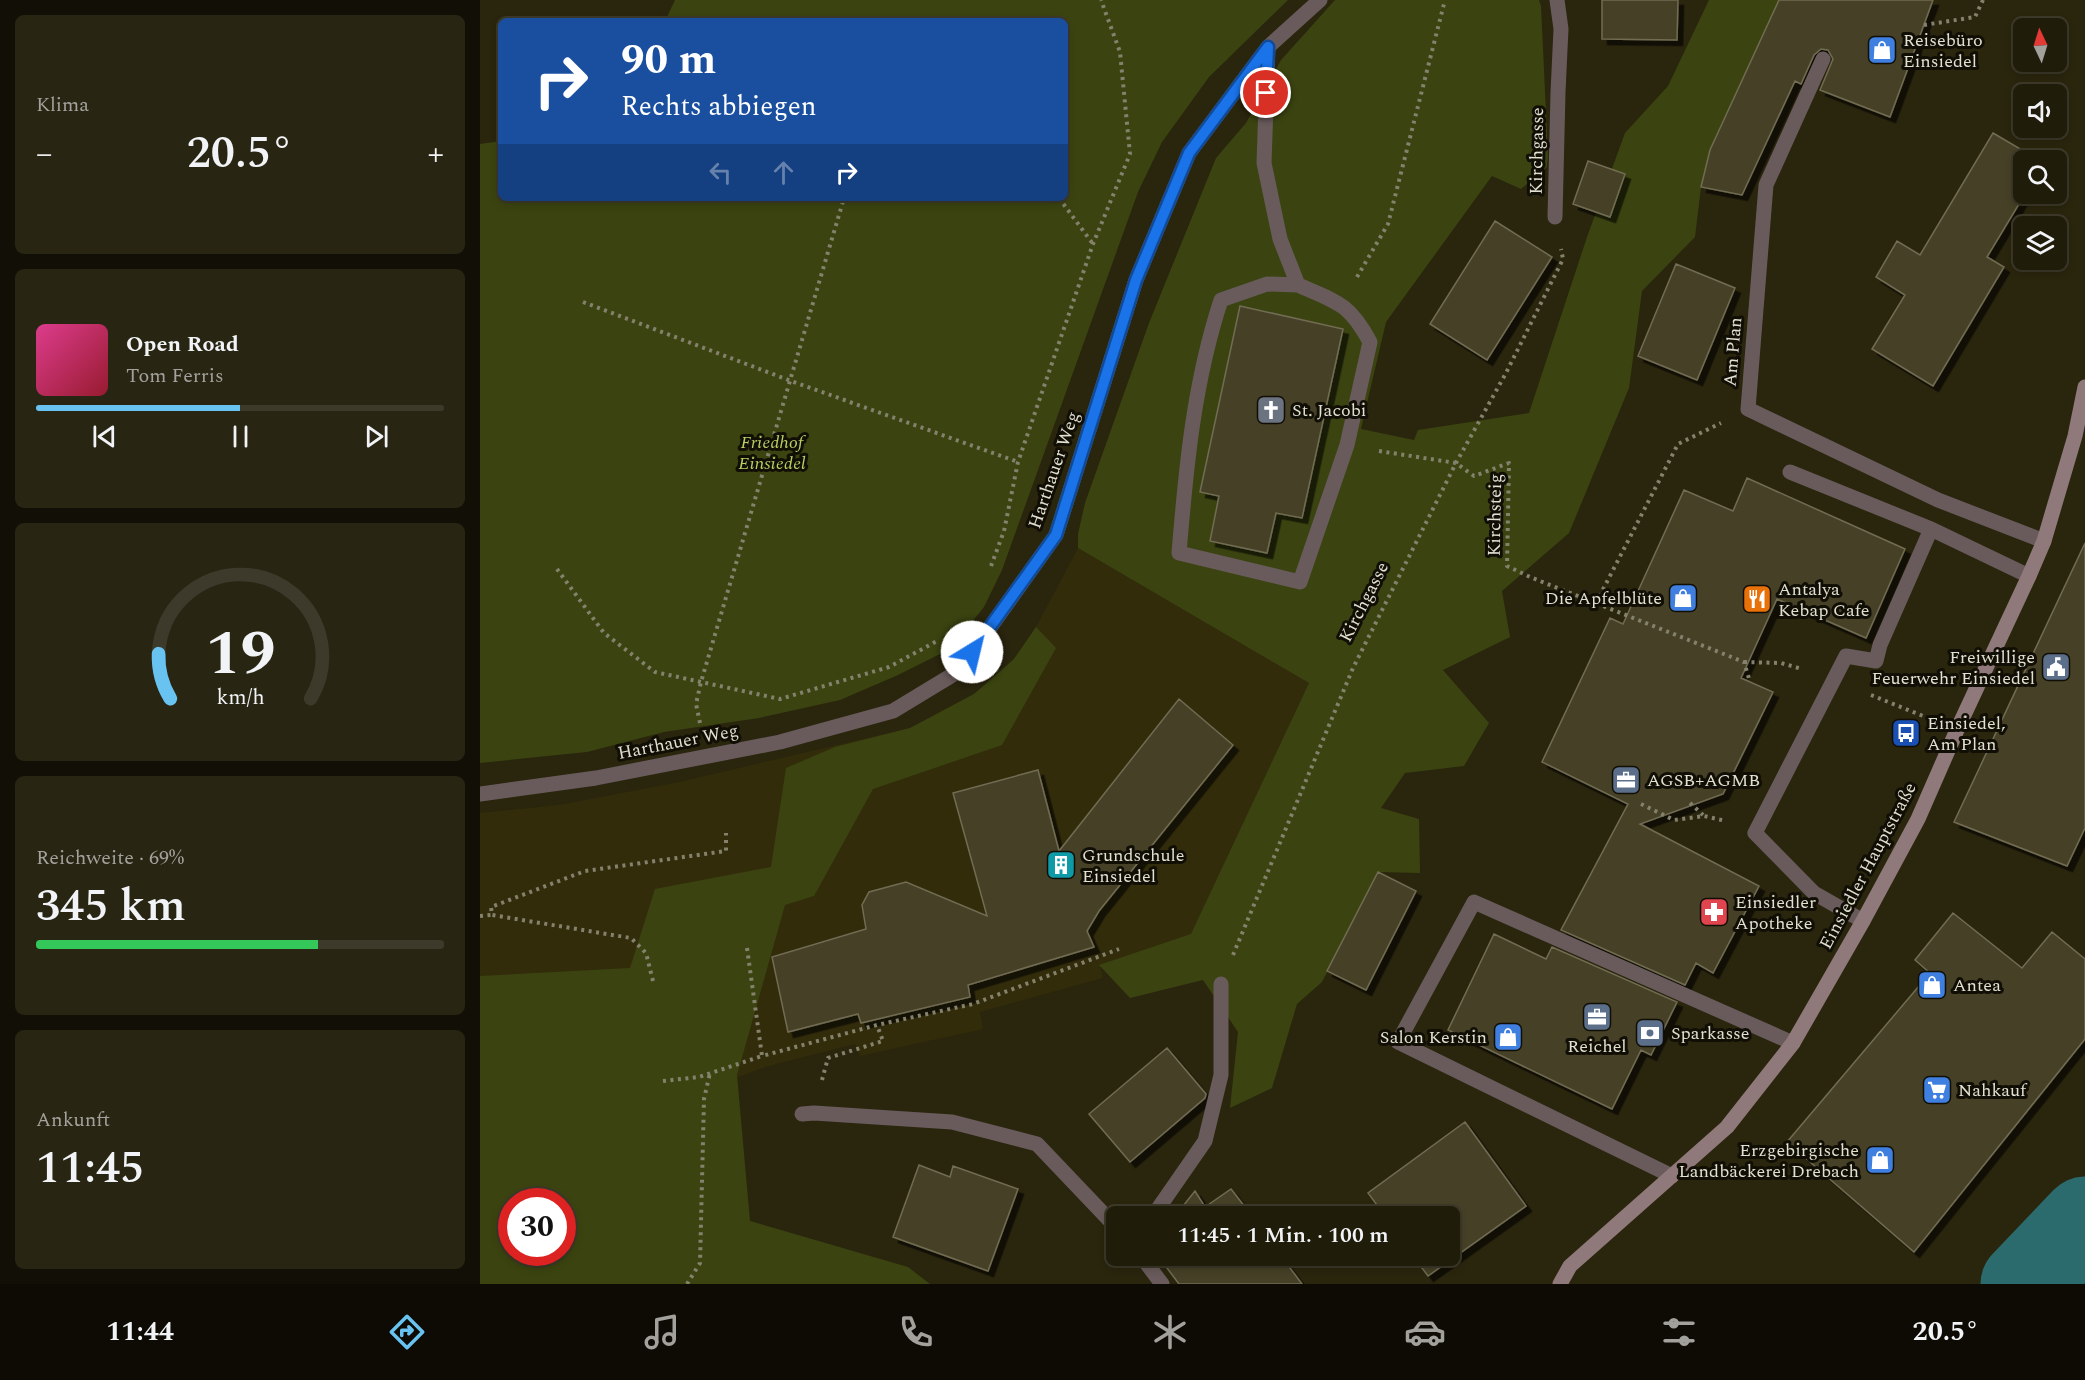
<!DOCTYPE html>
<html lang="de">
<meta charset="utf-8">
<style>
body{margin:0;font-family:Spectral,serif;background:#282513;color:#f1f3f6;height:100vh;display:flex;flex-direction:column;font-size:22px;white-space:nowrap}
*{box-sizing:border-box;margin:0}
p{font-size:20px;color:#a2a19c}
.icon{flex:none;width:33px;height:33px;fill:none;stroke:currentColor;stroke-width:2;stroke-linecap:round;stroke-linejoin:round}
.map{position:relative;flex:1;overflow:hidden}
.details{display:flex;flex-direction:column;gap:15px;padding:15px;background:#120f06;width:480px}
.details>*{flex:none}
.banner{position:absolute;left:18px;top:18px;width:570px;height:183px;border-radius:9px;box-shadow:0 3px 9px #0003,0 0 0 2px #3d3a2b;background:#1a4fa0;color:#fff;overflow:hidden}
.needle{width:39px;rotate:356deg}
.tools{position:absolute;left:1533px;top:18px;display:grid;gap:12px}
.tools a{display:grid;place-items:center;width:54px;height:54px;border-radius:9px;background:#201c0a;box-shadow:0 3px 9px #0003,0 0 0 2px #3d3a2b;font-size:30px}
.speed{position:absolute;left:18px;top:1188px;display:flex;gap:12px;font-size:30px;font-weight:700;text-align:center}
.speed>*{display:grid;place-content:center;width:78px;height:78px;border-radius:50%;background:#201c0a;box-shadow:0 3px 9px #0003,0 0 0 2px #3d3a2b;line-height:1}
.speed .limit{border:9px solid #d22;background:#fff;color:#111}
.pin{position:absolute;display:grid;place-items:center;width:51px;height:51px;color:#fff;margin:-26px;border:3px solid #fff;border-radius:50%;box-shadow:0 2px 6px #0007}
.me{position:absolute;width:66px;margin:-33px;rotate:36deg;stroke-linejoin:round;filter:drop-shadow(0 0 4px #0008)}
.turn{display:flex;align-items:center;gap:21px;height:126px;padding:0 24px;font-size:27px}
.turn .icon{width:78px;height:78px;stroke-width:2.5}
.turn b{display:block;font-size:42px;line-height:51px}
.lanes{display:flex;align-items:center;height:57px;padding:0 24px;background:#0003;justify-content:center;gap:30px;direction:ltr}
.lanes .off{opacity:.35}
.big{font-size:45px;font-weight:600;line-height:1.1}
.details .widget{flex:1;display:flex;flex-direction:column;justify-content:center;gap:9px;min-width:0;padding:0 21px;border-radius:9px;background:#282513}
.details .dial{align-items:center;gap:0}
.dial svg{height:156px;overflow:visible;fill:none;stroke:#3d3a2b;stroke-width:7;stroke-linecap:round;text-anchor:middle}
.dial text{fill:#f1f3f6;stroke:none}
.song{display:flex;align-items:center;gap:18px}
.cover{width:72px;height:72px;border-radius:9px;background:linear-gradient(135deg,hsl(330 70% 55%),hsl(350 70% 35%))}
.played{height:6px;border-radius:3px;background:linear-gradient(90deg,#69c3f1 50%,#3d3a2b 50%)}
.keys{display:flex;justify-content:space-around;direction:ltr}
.heat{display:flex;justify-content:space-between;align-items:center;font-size:33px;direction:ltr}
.charge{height:9px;border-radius:4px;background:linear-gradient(90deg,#34c759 69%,#3d3a2b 0)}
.trip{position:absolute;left:626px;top:1206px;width:354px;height:60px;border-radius:9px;background:#201c0a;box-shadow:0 3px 9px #0003,0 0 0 2px #3d3a2b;font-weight:600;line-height:60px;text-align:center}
.dock{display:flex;height:96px;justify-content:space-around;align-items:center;background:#0d0b04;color:#a2a19c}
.dock .icon{width:42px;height:42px}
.dock .selected{color:#69c3f1}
.dock b{font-size:27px;color:#f1f3f6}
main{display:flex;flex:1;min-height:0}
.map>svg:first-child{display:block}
</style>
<main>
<section class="details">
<div class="widget"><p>Klima</p>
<div class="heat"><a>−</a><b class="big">20.5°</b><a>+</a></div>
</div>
<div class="widget">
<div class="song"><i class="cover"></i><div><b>Open Road</b><p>Tom Ferris</p></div></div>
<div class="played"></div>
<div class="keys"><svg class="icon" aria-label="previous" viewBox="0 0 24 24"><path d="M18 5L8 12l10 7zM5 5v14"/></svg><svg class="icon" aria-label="pause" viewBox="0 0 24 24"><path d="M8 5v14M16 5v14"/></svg><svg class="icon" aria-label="next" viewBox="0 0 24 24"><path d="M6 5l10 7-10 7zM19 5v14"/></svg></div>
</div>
<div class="widget dial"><svg viewBox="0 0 100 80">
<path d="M14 69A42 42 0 1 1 86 69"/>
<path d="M14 69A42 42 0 0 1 8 46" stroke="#69c3f1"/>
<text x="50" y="56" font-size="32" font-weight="700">19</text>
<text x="50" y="72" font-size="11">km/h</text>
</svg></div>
<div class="widget"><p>Reichweite · 69%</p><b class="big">345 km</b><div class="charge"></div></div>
<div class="widget"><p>Ankunft</p><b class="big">11:45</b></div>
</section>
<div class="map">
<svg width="1605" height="1284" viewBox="0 0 1605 1284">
<defs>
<filter id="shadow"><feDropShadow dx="5.5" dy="5.5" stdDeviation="0" flood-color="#0009"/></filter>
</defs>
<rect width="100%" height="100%" fill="#2a250d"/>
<!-- built -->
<path fill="#322c0b" d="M598,548l231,135 -118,252 -91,30 3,13 -123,34 3,17 -123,27 -5,-12 -90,23 -48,18 -155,117h-50l-32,16v-405l79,-8 120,-23 231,-54 64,-34 40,-35 22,-32z"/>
<!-- green -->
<path fill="#3b4410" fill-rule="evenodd" d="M195,0h613l-79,77 -47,65 -24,50 -136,378 -18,37 -34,42 -52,26 -58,25 -81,18 -95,14 -77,20 -107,11v-619l21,-3v57h564v-177h-400z
M855,0h204l2,6 7,150 -1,11 -26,22 -29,-13 -106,146 -25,107 53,11 4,-10 111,-17 58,-176 38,-104 43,-47 41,-86h70l-69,150 -9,37 -6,50 -53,54 -13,97 -60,145 -67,58 8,46 -67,33 46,53 -25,43 -59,7 -24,35 38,11 1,54 -42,-1 -56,110 -25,22 -25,84 -42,20 8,-76 -35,-52 -73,18 -31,-33 92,-31 118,-251 -231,-135v-14l7,-31 64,-180 67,-165 30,-35 35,-63z
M556,627l20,21 -54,97 -129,44 -59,107 -29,9 -48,170 13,146 158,46 22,17h-450v-308l150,-8 25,-79 116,-22 15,-99 49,-21 75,-19 64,-34 40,-35zM32,1202h50v50h-50z"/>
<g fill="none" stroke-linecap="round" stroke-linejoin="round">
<!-- river -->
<path stroke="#2b6b6e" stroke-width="87" d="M1544,1284l61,-64"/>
</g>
<!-- building -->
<path fill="#454027" stroke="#716c52" stroke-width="1.5" filter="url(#shadow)" d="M1122,0h76l-1,40 -75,-1z
M1299,0h154l-43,117 -70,-27 13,-31 -5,-9 -7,-1 -7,6 -13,29 -6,-3 -53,114 -41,-8 9,-37z
M1513,133l46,27h-15l1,34 -38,63 17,10 -71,119 -61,-37 33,-54 -29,-18 21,-36 23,14z
M1108,161l37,13 -15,43 -37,-13z
M1015,221l57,36 -65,103 -57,-36z
M1196,264l59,24 -38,92 -59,-24z
M760,306l103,23 -41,189 -26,-5 -9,40 -57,-12 9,-45 -19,-4z
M1267,478l158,71 -39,89 -89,-39 -36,79 32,14 -50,102 -83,30 119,62 -46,87 -17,-10 -11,22 -124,-55 67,-126 -86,-42 68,-144 13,6 61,-134 49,21z
M1605,543v285l-18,38 -113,-44z
M699,699l54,46 -134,166 -12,20 7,16 -126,38 2,12 -109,26 -3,-9 -70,18 -16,-75 94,-28 -4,-24 7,-13 37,-10 81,34 -34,-123 85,-23 21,81z
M898,872l38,19 -50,99 -39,-19z
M1473,913l69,55 30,-36 33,27v80l-171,213 -127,-110 143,-169 -15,-13z
M1014,934l52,25 6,-12 125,55 -26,53 -10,-5 -29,59 -164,-79z
M687,1048l39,46 -1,4 -75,64 -41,-48z
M985,1122l61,84 -98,70 -15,-20h36v-40h-64l-17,-23z
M439,1165l31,12 3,-11 65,23 -30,82 -95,-34z
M751,1189l21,27h-77l20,-25 10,16z
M678,1256h123l21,28h-123z"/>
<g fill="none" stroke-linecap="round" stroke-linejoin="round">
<!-- path -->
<path stroke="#84816d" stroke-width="4" stroke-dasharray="3 4.5" stroke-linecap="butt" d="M1444,25l51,-8 8,-17
M579,198l34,46
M877,277l31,-53 57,-224
M103,302l208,79 227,81
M899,451l77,12 18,13 35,-13 -2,103 23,11 214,85 6,20
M511,566l13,-35 14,-69 75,-218 37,-90 -10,-102 -19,-52
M77,569l47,64 51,39 125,27 109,-32 50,-27
M1116,603l82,-159 43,-21
M1264,662l37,1 21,6
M1391,695l57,23
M220,723l-4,-19 5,-22 143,-484
M1210,803l13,12
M1161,804l33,16 30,-4 22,5
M0,916l11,-1
M267,948l15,108 115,-31 96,-21 146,-55
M753,955l120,-287 103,-205 50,-90 57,-114 -2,-10
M173,981l-7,-28 -15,-15 -139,-23 -1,-8 94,-36 141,-20v-18
M342,1080l6,-22 55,-17 -6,-16
M183,1081l36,-4 63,-21
M207,1284l13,-21 4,-164 6,-26"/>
<!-- lane -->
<path stroke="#695b5c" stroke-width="15" d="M788,47l-4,116 16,76 18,46c39,17 51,18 72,57l-23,103 -47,137 -121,-29c7,-86 15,-171 42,-253l46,-16 31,1
M322,1114l12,-1 138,9 85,22 79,83
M1192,1176l-274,-134 76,-140 319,141
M661,1256l21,28"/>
<!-- street -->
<path stroke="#695b5c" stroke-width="15" d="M1343,59l-57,126 -18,224 190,91 106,41
M1075,217l3,-125 3,-63 -4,-29
M1310,472l141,57 98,47
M0,794l116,-16 184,-36 113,-31 66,-40 97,-136 80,-255 53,-127 79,-106 52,-47
M1383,921l-49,-28 -59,-60 91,-177 30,5 4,-16 51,-116
M673,1216l52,-75 16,-66v-91"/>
<!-- secondary -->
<path stroke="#8f797a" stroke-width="15" d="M1080,1284l10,-18 157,-139 66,-84 70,-122 55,-102 39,-89 72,-154 15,-35 31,-105 10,-49"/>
</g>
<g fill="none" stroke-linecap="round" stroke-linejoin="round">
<!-- route casing -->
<g stroke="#114b97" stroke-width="15">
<path id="route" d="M492,652l84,-117 80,-255 53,-127 79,-106 -2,46"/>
</g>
<!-- route -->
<use href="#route" stroke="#1a73e8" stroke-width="10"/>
</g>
<!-- icons -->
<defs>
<g id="shop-square" transform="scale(1.5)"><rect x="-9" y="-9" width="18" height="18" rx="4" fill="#3f7fe0" stroke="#100e05"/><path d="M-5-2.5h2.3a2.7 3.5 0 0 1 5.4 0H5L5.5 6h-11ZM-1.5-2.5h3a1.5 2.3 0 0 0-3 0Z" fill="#fff"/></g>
<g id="church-square" transform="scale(1.5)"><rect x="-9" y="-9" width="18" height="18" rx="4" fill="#6b7280" stroke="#100e05"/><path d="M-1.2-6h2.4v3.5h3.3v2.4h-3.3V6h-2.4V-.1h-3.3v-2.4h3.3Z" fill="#fff"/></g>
<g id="restaurant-square" transform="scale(1.5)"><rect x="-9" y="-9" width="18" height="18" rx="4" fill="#e8710a" stroke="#100e05"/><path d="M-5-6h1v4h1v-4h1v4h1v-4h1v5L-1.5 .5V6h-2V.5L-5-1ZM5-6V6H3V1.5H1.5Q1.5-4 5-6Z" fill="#fff"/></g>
<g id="civic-square" transform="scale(1.5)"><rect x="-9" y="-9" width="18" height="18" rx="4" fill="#5c6f8a" stroke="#100e05"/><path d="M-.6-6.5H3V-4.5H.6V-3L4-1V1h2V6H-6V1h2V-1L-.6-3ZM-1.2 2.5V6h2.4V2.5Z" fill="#fff"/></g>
<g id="bus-square" transform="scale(1.5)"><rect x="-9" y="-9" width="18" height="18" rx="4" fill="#1a4fb4" stroke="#100e05"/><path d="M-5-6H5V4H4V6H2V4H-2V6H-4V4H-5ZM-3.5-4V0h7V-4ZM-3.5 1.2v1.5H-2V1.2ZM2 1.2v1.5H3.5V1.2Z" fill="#fff"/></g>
<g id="office-square" transform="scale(1.5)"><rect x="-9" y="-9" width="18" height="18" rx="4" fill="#5c6f8a" stroke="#100e05"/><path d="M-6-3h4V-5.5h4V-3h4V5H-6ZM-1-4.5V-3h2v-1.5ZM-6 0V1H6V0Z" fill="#fff"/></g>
<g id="building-square" transform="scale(1.5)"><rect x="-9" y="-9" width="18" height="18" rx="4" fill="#0f9aa8" stroke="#100e05"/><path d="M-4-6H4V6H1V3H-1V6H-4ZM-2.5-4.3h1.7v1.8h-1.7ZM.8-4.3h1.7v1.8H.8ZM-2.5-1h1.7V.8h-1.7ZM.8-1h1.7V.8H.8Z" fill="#fff"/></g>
<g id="pharmacy-square" transform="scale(1.5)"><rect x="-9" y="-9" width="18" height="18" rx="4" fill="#e0444e" stroke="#100e05"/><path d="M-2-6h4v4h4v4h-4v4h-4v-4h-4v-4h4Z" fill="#fff"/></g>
<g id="bank-square" transform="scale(1.5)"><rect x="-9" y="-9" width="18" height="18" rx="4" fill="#5c6f8a" stroke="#100e05"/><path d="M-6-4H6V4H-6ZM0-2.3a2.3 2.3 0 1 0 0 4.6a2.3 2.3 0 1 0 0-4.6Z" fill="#fff"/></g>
<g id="supermarket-square" transform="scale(1.5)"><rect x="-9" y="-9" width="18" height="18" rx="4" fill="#3f7fe0" stroke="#100e05"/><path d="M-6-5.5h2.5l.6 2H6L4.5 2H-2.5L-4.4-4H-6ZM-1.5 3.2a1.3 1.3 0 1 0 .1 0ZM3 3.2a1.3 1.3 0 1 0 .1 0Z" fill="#fff"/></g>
</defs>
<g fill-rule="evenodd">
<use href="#shop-square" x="1402" y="50"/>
<use href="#church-square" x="791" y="410"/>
<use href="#shop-square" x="1203" y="598"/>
<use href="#restaurant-square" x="1277" y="599"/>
<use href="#civic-square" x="1576" y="667"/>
<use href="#bus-square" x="1426" y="733"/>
<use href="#office-square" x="1146" y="780"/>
<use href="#building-square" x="581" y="865"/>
<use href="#pharmacy-square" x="1234" y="912"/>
<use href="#shop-square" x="1452" y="985"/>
<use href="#office-square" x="1117" y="1017"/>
<use href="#bank-square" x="1170" y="1033"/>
<use href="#shop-square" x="1028" y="1037"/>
<use href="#supermarket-square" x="1457" y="1090"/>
<use href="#shop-square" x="1400" y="1160"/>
</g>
<g text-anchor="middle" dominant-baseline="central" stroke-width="6" stroke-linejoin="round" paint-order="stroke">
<!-- poi labels -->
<g font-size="18" fill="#e2e0d1" stroke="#100e05" text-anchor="start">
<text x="1423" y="40">Reisebüro<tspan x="1423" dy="21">Einsiedel</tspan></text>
<text x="812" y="410">St. Jacobi</text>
<text x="1298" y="589">Antalya<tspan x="1298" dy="21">Kebap Cafe</tspan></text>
<text x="1182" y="598" text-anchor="end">Die Apfelblüte</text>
<text x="1555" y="657" text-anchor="end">Freiwillige<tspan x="1555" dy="21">Feuerwehr Einsiedel</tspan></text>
<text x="1447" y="723">Einsiedel,<tspan x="1447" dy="21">Am Plan</tspan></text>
<text x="1167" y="780">AGSB+AGMB</text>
<text x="602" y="855">Grundschule<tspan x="602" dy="21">Einsiedel</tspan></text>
<text x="1255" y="902">Einsiedler<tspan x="1255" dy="21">Apotheke</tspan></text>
<text x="1473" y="985">Antea</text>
<text x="1191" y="1033">Sparkasse</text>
<text x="1007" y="1037" text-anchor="end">Salon Kerstin</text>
<text x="1117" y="1046" text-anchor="middle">Reichel</text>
<text x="1478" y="1090">Nahkauf</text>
<text x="1379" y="1150" text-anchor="end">Erzgebirgische<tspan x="1379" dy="21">Landbäckerei Drebach</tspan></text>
</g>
<!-- street labels -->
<g font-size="18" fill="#e2e0d1" stroke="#100e05">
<text transform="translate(1057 151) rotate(-89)">Kirchgasse</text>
<text transform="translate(1253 352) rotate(-85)">Am Plan</text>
<text transform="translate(574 470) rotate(-71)">Harthauer Weg</text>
<text transform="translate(1015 515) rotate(-89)">Kirchsteig</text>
<text transform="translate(884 602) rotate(-63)">Kirchgasse</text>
<text transform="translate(198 742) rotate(-11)">Harthauer Weg</text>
<text transform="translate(1388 866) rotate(-62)">Einsiedler Hauptstraße</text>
</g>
<!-- park labels -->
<g font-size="18" font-style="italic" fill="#bad062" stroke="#100e05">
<text x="292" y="442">Friedhof<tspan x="292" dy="21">Einsiedel</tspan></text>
</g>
</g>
</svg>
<div class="tools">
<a><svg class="needle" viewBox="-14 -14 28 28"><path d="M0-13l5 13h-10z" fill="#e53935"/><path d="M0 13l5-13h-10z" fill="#a2a19c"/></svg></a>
<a><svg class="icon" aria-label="sound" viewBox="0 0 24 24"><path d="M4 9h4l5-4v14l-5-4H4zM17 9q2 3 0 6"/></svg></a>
<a><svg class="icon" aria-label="search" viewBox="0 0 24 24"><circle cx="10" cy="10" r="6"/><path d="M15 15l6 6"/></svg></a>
<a><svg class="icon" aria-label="layers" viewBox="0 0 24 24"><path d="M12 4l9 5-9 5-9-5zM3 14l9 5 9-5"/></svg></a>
</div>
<div class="speed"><div class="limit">30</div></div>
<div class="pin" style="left:786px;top:93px;background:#d93025"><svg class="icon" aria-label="arrive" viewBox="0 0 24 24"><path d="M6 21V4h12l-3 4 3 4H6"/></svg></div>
<svg class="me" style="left:492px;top:652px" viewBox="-20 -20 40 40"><circle r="19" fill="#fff"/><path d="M0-13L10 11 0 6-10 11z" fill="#1a73e8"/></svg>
<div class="trip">11:45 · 1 Min. · 100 m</div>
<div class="banner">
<div class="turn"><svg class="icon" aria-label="right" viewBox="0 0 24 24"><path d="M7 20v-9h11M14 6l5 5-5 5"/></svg><div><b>90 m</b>Rechts abbiegen</div></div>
<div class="lanes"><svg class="icon off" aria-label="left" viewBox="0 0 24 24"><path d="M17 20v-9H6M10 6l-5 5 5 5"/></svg><svg class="icon off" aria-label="ahead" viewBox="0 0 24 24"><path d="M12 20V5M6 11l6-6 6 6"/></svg><svg class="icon" aria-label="right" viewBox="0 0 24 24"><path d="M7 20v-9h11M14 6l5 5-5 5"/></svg></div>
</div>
</div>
</main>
<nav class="dock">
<b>11:44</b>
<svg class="icon selected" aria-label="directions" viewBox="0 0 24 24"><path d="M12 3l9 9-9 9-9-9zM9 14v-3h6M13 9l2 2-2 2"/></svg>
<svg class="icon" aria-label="music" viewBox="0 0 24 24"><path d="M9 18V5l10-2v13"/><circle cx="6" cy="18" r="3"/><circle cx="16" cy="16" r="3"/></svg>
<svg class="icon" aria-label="phone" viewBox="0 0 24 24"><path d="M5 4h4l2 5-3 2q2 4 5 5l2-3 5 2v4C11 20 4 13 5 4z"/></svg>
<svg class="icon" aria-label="climate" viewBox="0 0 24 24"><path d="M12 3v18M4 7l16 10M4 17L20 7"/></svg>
<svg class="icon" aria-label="car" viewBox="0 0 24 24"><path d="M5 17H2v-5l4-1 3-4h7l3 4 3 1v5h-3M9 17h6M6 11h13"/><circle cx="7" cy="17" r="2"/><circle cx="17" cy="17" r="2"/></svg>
<svg class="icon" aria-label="filters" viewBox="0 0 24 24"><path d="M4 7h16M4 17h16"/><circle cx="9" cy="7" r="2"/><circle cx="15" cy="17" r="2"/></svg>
<b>20.5°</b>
</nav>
